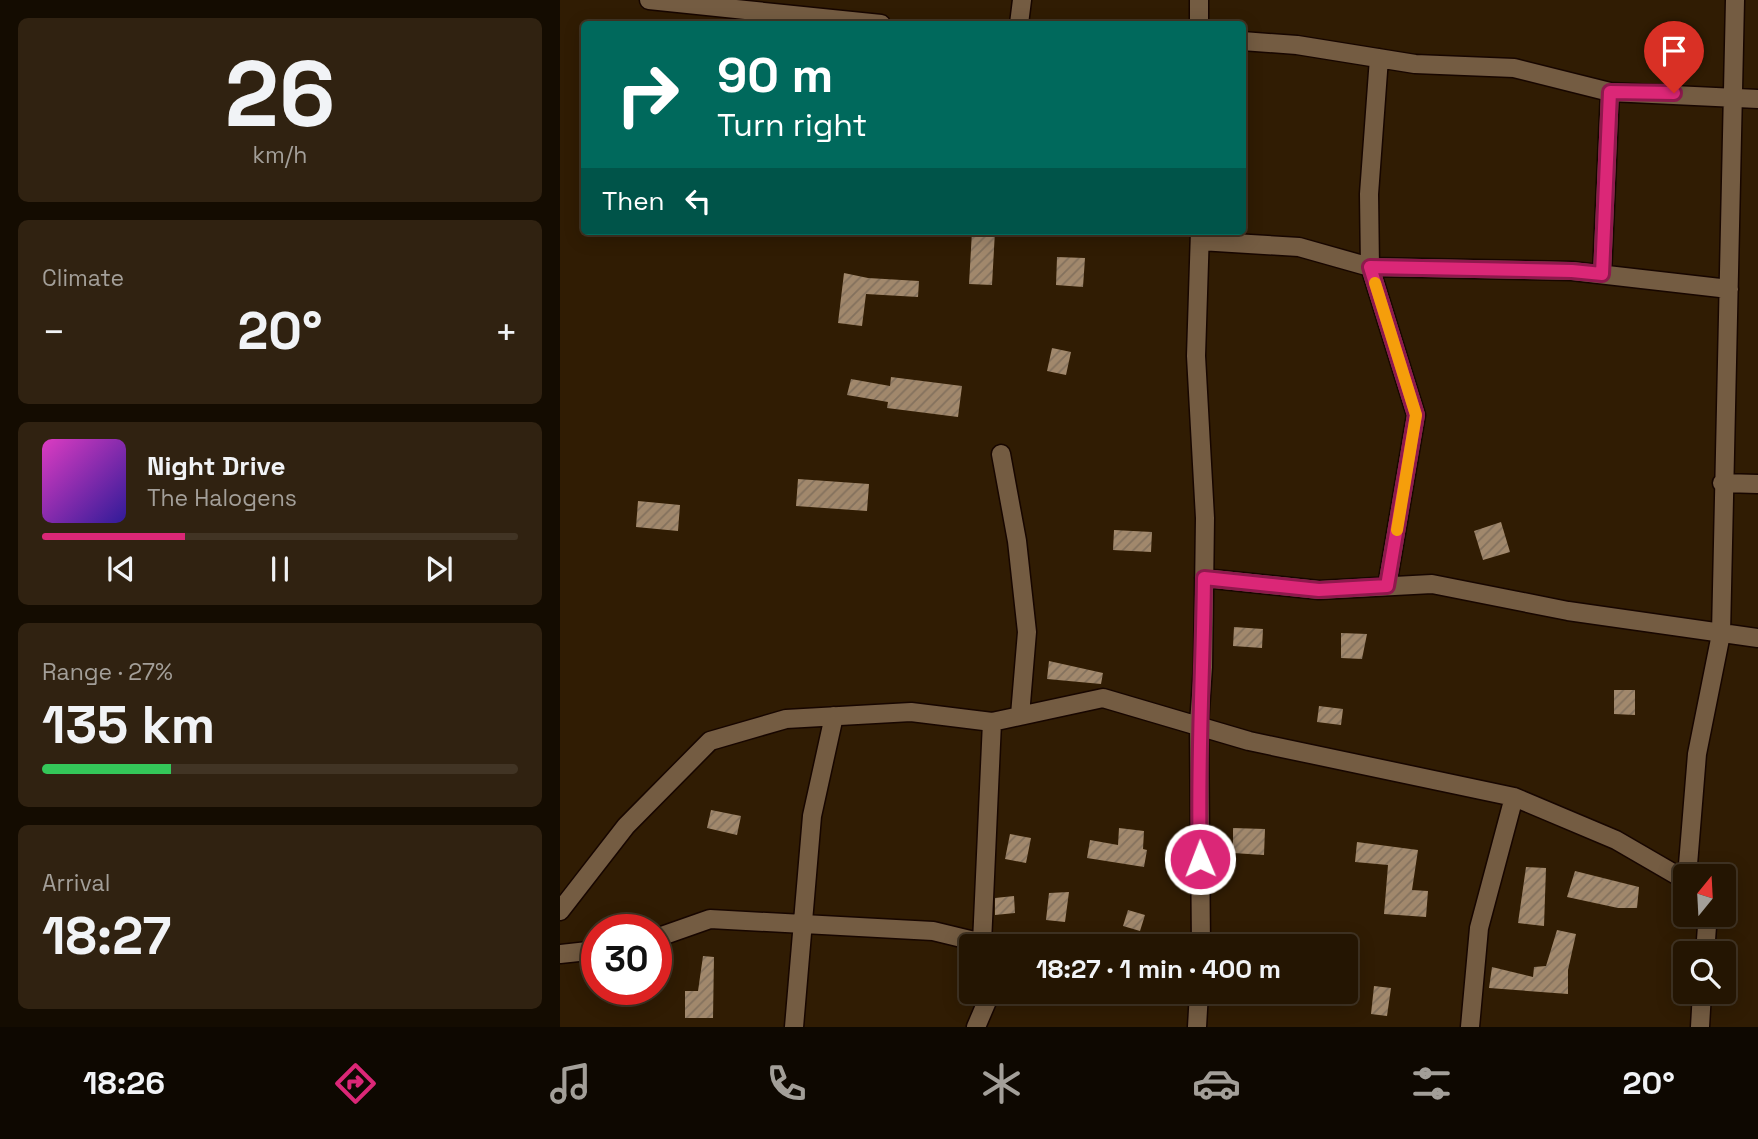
<!DOCTYPE html>
<meta charset="utf-8">
<style>
body{margin:0;font-family:"Space Grotesk",sans-serif;background:#302211;color:#f1f3f6;height:100vh;display:flex;flex-direction:column;font-size:26px;white-space:nowrap}
*{box-sizing:border-box;margin:0}
p{font-size:23px;color:#a39f99}
.icon{flex:none;width:38px;height:38px;fill:none;stroke:currentColor;stroke-width:2;stroke-linecap:round;stroke-linejoin:round}
.map{position:relative;flex:1;overflow:hidden}
.drawer{display:flex;flex-direction:column;gap:18px;padding:18px;background:#140c01;width:560px}
.drawer>*{flex:none}
.top-card{position:absolute;left:21px;top:21px;width:665px;height:214px;border-radius:7px;box-shadow:0 4px 18px #0003,0 0 0 2px #413424;background:#00695c;color:#fff;overflow:hidden}
.needle{width:46px;rotate:18deg}
.tools{position:absolute;left:1113px;top:864px;display:grid;gap:14px}
.tools a{display:grid;place-items:center;width:63px;height:63px;border-radius:7px;background:#241502;box-shadow:0 4px 18px #0003,0 0 0 2px #413424;font-size:35px}
.speed{position:absolute;left:21px;top:914px;display:flex;gap:14px;font-size:35px;font-weight:700;text-align:center}
.speed>*{display:grid;place-content:center;width:91px;height:91px;border-radius:50%;background:#241502;box-shadow:0 4px 18px #0003,0 0 0 2px #413424;line-height:1}
.speed .limit{border:10px solid #d22;background:#fff;color:#111}
.pin{position:absolute;display:grid;place-items:center;width:60px;height:60px;color:#fff;margin:-72px -30px;border-radius:50% 50% 50% 0;rotate:-45deg;box-shadow:0 0 7px #0007}
.pin .icon{rotate:45deg}
.me{position:absolute;width:77px;margin:-38px;rotate:359deg;stroke-linejoin:round;filter:drop-shadow(0 0 5px #0008)}
.turn{display:flex;align-items:center;gap:24px;height:147px;padding:0 21px;font-size:32px}
.turn .icon{width:91px;height:91px;stroke-width:2.5}
.turn b{display:block;font-size:49px;line-height:60px}
.then{display:flex;align-items:center;height:66px;padding:0 21px;background:#0003;gap:14px;font-size:26px}
.big{font-size:52px;font-weight:700;line-height:1.1}
.drawer .tile{flex:1;display:flex;flex-direction:column;justify-content:center;gap:10px;min-width:0;padding:0 24px;border-radius:10px;background:#302211}
.drawer .dial{align-items:center;gap:0}
.dial b{font-size:91px;line-height:1}
.song{display:flex;align-items:center;gap:21px}
.cover{width:84px;height:84px;border-radius:10px;background:linear-gradient(135deg,hsl(310 70% 55%),hsl(250 70% 35%))}
.played{height:7px;border-radius:4px;background:linear-gradient(90deg,#db2777 30%,#413424 30%)}
.keys{display:flex;justify-content:space-around;direction:ltr}
.heat{display:flex;justify-content:space-between;align-items:center;font-size:38px;direction:ltr}
.charge{height:10px;border-radius:5px;background:linear-gradient(90deg,#34c759 27%,#413424 0)}
.trip{position:absolute;left:399px;top:934px;width:399px;height:70px;border-radius:7px;background:#241502;box-shadow:0 4px 18px #0003,0 0 0 2px #413424;font-weight:700;line-height:70px;text-align:center}
.dock{display:flex;height:112px;justify-content:space-around;align-items:center;background:#0e0801;color:#a39f99}
.dock .icon{width:49px;height:49px}
.dock .active{color:#db2777}
.dock b{font-size:32px;color:#f1f3f6}
main{display:flex;flex:1;min-height:0}
.map>svg:first-child{display:block}
</style>
<main>
<section class="drawer">
<div class="tile dial"><b>26</b><p>km/h</p></div>
<div class="tile"><p>Climate</p>
<div class="heat"><a>−</a><b class="big">20°</b><a>+</a></div>
</div>
<div class="tile">
<div class="song"><i class="cover"></i><div><b>Night Drive</b><p>The Halogens</p></div></div>
<div class="played"></div>
<div class="keys"><svg class="icon" aria-label="previous" viewBox="0 0 24 24"><path d="M18 5L8 12l10 7zM5 5v14"/></svg><svg class="icon" aria-label="pause" viewBox="0 0 24 24"><path d="M8 5v14M16 5v14"/></svg><svg class="icon" aria-label="next" viewBox="0 0 24 24"><path d="M6 5l10 7-10 7zM19 5v14"/></svg></div>
</div>
<div class="tile"><p>Range · 27%</p><b class="big">135 km</b><div class="charge"></div></div>
<div class="tile"><p>Arrival</p><b class="big">18:27</b></div>
</section>
<div class="map">
<svg width="1198" height="1027" viewBox="0 0 1198 1027">
<defs>
<pattern id="building-hatch" width="6" height="6" patternUnits="userSpaceOnUse" patternTransform="scale(1.75)"><rect width="6" height="6" fill="#a1886c"/><path d="M-1 1l2-2M0 6l6-6M5 7l2-2" fill="none" stroke="#83715d"/></pattern>
</defs>
<rect width="100%" height="100%" fill="#301c03"/>
<!-- building -->
<path fill="url(#building-hatch)" d="M412,231h23l-3,54 -23,-1z
M497,257l28,1 -2,29 -27,-2z
M284,273l24,5 51,3 -1,16 -52,-3 -4,32 -24,-3z
M492,348l19,4 -5,23 -19,-4z
M331,377l71,9 -4,31 -71,-9 1,-6 -41,-7 4,-16 39,7z
M238,479l71,5 -2,27 -71,-5z
M78,501l42,4 -2,26 -42,-4z
M941,522l9,30 -27,8 -9,-29z
M554,530l38,2 -1,20 -38,-2z
M674,627l29,2 -1,19 -29,-2z
M781,633l26,1 -5,25 -21,-1z
M489,661l54,12 -2,11 -54,-5z
M1054,690h21v25l-21,-1z
M759,706l24,3 -2,16 -24,-3z
M151,810l30,6 -4,19 -30,-7z
M559,828l25,3 -1,18 4,1 -3,17 -57,-9 3,-18 28,5z
M673,828l32,1 -1,26 -31,-2z
M450,834l21,4 -5,25 -21,-4z
M797,842l61,8 -6,40 16,1 -2,26 -42,-3 4,-49 -33,-3z
M966,867l20,1 -2,58 -26,-3z
M1015,871l64,16 -2,21h-19l-51,-11z
M509,892l-4,30 -19,-2 3,-27z
M454,896l1,17 -20,2v-17z
M568,910l17,5 -5,16 -17,-5z
M997,930l19,4 -8,36v24l-79,-6 3,-21 41,10 1,-10 12,-1z
M143,956l11,1 -1,61h-28v-27h13z
M814,986l17,2 -4,28 -16,-2z"/>
<g fill="none" stroke-linecap="round" stroke-linejoin="round">
<!-- street casing -->
<g stroke="#170600" stroke-width="21">
<path id="street" d="M89,0l232,24
M639,0v24
M459,24l3,-24
M682,41l55,4 118,19 99,4 96,24 148,7
M819,58l-10,136 1,73 46,148 -29,171
M640,231l-4,125 9,162 -2,149 -4,57 2,223
M640,241l99,6 71,20 202,4 157,18
M1042,274l8,-182
M441,454l16,87 10,91 -7,83
M1162,483l36,1
M644,578l115,12 113,-6 136,27 190,27
M1127,877l10,-123 24,-120 14,-634
M0,911l66,-85 84,-85 76,-22 125,-7 81,10 111,-24 146,43 265,56 102,43 69,40
M1142,915l5,11 -2,28
M96,938l54,-19 223,12 66,16
M422,943l10,-221
M0,954l37,-4
M234,1027l18,-211 22,-100
M416,1027l15,-35
M637,1027l2,-35
M910,1027l9,-99 35,-131
M1140,1027l2,-35"/>
</g>
<!-- street -->
<use href="#street" stroke="#745c42" stroke-width="18"/>
</g>
<g fill="none" stroke-linecap="round" stroke-linejoin="round">
<!-- route casing -->
<g stroke="#8e194d" stroke-width="18">
<path id="route" d="M640,859c-3,-94 3,-188 4,-281l115,12 68,-4 29,-171 -46,-148 202,4 30,3 8,-182 64,1"/>
</g>
<!-- route -->
<use href="#route" stroke="#db2777" stroke-width="12"/>
<!-- slow -->
<path stroke="#f59e0b" stroke-width="12" d="M815,283l41,132 -19,115"/>
</g>
</svg>
<div class="tools">
<a><svg class="needle" viewBox="-14 -14 28 28"><path d="M0-13l5 13h-10z" fill="#e53935"/><path d="M0 13l5-13h-10z" fill="#a39f99"/></svg></a>
<a><svg class="icon" aria-label="search" viewBox="0 0 24 24"><circle cx="10" cy="10" r="6"/><path d="M15 15l6 6"/></svg></a>
</div>
<div class="speed"><div class="limit">30</div></div>
<div class="pin" style="left:1114px;top:93px;background:#d93025"><svg class="icon" aria-label="arrive" viewBox="0 0 24 24"><path d="M6 21V4h12l-3 4 3 4H6"/></svg></div>
<svg class="me" style="left:640px;top:859px" viewBox="-20 -20 40 40"><circle r="17" fill="#db2777" stroke="#fff" stroke-width="3"/><path d="M0-11L8 9 0 5-8 9z" fill="#fff"/></svg>
<div class="trip">18:27 · 1 min · 400 m</div>
<div class="top-card">
<div class="turn"><svg class="icon" aria-label="right" viewBox="0 0 24 24"><path d="M7 20v-9h11M14 6l5 5-5 5"/></svg><div><b>90 m</b>Turn right</div></div>
<div class="then">Then<svg class="icon" aria-label="left" viewBox="0 0 24 24"><path d="M17 20v-9H6M10 6l-5 5 5 5"/></svg></div>
</div>
</div>
</main>
<nav class="dock">
<b>18:26</b>
<svg class="icon active" aria-label="directions" viewBox="0 0 24 24"><path d="M12 3l9 9-9 9-9-9zM9 14v-3h6M13 9l2 2-2 2"/></svg>
<svg class="icon" aria-label="music" viewBox="0 0 24 24"><path d="M9 18V5l10-2v13"/><circle cx="6" cy="18" r="3"/><circle cx="16" cy="16" r="3"/></svg>
<svg class="icon" aria-label="phone" viewBox="0 0 24 24"><path d="M5 4h4l2 5-3 2q2 4 5 5l2-3 5 2v4C11 20 4 13 5 4z"/></svg>
<svg class="icon" aria-label="climate" viewBox="0 0 24 24"><path d="M12 3v18M4 7l16 10M4 17L20 7"/></svg>
<svg class="icon" aria-label="car" viewBox="0 0 24 24"><path d="M5 17H2v-5l4-1 3-4h7l3 4 3 1v5h-3M9 17h6M6 11h13"/><circle cx="7" cy="17" r="2"/><circle cx="17" cy="17" r="2"/></svg>
<svg class="icon" aria-label="filters" viewBox="0 0 24 24"><path d="M4 7h16M4 17h16"/><circle cx="9" cy="7" r="2"/><circle cx="15" cy="17" r="2"/></svg>
<b>20°</b>
</nav>
